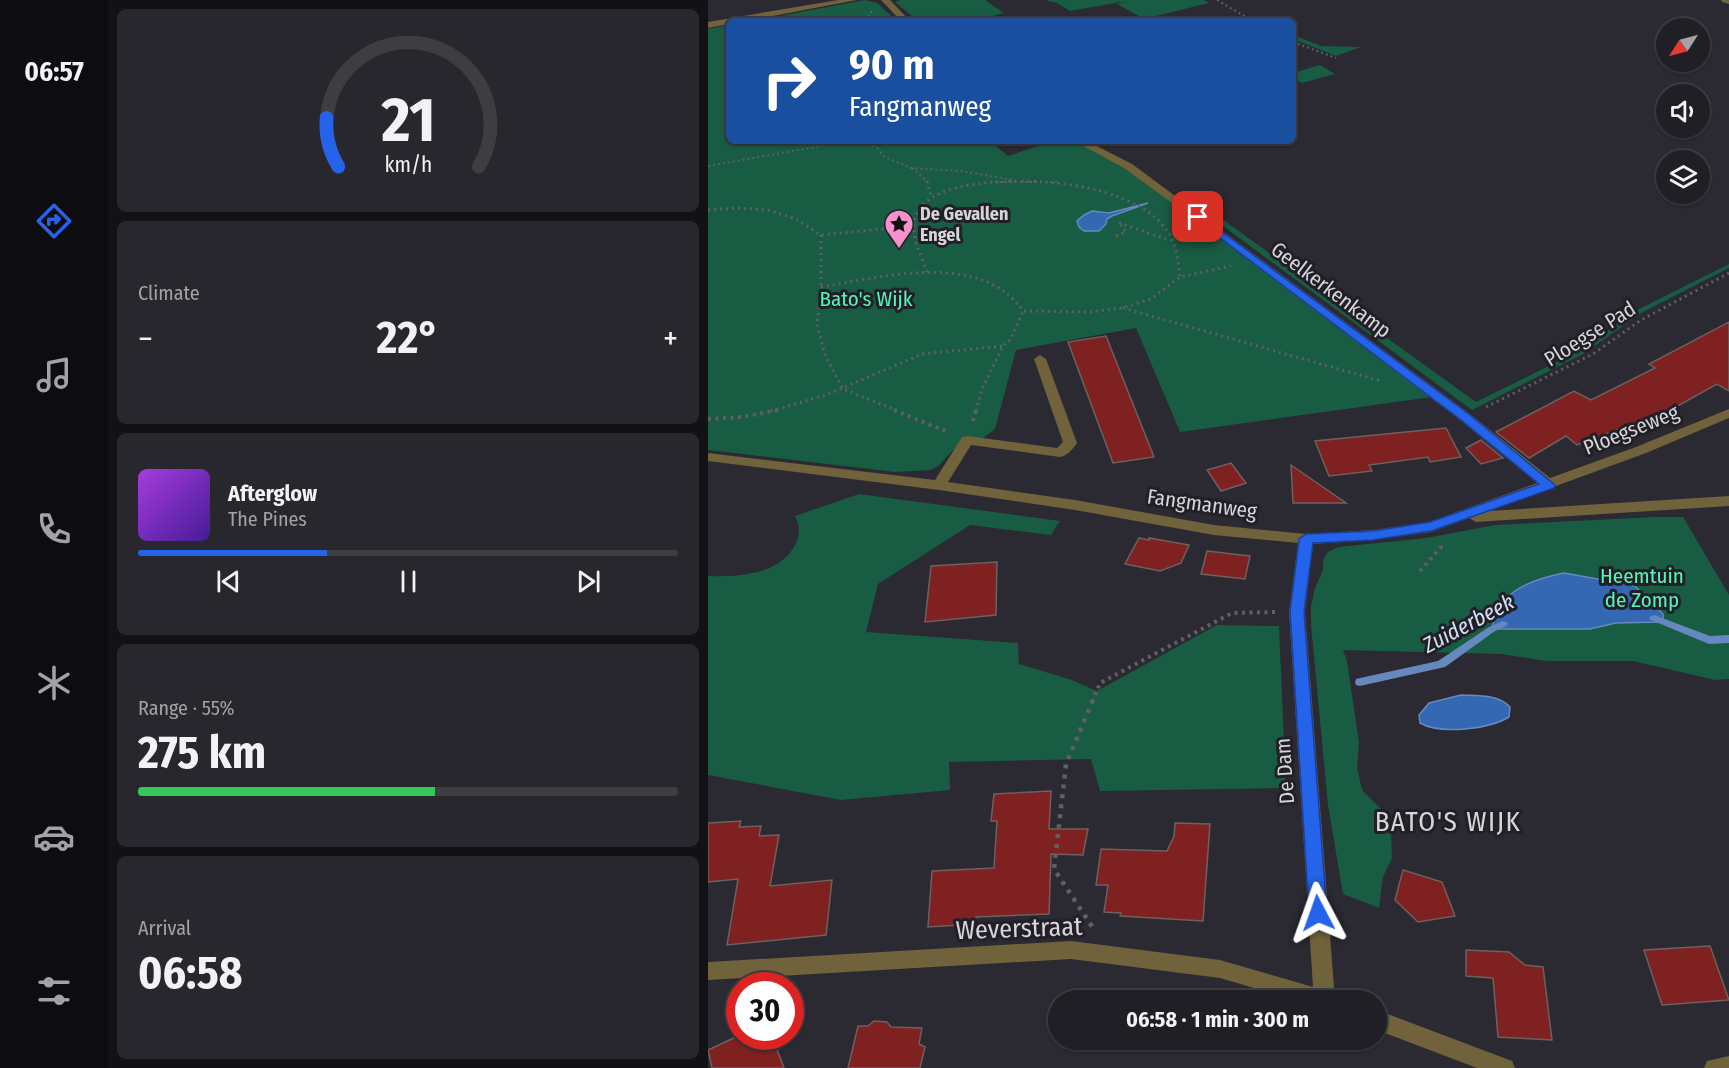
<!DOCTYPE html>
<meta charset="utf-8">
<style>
:root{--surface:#201f25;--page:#28272d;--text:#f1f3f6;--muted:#a2a2a7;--line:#3d3d42;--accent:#2563eb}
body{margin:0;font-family:"Fira Sans Condensed",sans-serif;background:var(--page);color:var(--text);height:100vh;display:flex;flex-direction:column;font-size:22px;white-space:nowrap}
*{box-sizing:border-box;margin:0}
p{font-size:20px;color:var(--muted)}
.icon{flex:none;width:33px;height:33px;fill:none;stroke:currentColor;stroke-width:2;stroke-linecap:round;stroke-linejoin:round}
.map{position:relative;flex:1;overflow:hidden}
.side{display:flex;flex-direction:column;gap:9px;padding:9px;background:#121114;width:600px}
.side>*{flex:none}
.guide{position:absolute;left:18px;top:18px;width:570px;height:126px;border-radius:9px;box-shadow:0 2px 4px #0004,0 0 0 2px var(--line);background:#1a4fa0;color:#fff;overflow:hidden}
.needle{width:39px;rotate:234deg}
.controls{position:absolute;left:948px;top:18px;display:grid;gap:12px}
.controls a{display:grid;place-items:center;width:54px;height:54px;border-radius:50%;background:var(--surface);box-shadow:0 2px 4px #0004,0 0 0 2px var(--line);font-size:30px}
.speed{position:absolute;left:18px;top:972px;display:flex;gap:12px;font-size:30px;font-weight:700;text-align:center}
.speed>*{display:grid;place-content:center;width:78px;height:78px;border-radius:50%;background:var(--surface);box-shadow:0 2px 4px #0004,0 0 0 2px var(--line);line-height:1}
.speed .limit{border:9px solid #d22;background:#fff;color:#111}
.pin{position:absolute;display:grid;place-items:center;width:51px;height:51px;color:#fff;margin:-26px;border-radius:12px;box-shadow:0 3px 9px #0006}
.me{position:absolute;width:66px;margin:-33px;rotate:356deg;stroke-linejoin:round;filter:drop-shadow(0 0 4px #0008)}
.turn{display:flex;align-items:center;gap:21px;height:126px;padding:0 24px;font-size:27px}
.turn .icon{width:78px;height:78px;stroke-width:2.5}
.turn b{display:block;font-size:42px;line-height:51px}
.big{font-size:45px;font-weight:700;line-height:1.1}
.side .card{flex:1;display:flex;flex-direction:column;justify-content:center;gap:9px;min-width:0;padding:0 21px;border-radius:9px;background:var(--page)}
.side .dial{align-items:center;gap:0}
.dial svg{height:156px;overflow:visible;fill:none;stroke:var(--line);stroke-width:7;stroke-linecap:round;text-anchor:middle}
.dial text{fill:var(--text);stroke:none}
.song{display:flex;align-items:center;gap:18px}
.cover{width:72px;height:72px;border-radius:9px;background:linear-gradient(135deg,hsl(280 70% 55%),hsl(260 70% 35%))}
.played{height:6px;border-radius:3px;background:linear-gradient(90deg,var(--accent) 35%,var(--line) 35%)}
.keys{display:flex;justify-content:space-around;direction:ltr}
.heat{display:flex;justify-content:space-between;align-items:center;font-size:33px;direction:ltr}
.charge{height:9px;border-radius:4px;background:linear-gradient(90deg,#34c759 55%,var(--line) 0)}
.trip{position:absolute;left:340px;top:990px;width:339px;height:60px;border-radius:30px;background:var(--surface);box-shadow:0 2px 4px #0004,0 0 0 2px var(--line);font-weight:700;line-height:60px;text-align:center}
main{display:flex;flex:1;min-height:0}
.tabs{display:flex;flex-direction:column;width:108px;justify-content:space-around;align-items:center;background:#0d0c0f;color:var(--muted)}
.tabs .icon{width:42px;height:42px}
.tabs .current{color:var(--accent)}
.tabs b{font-size:27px;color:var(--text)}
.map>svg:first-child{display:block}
.green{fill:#175c43}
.water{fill:#3568b2;stroke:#6589be;stroke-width:1.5}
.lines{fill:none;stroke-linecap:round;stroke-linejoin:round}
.stream{fill:#6589be;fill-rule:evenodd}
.building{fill:#7f2121;stroke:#6d6160;stroke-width:1.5}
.path-far3{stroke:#615f66;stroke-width:2;stroke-dasharray:2 3;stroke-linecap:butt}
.path-far2{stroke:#615f66;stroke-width:3;stroke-dasharray:2 4;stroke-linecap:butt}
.path-far1{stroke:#615f66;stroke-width:4;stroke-dasharray:3 4.5;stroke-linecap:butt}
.path{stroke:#615f66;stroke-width:4.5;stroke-dasharray:4 6;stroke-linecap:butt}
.minor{fill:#70633c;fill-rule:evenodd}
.route{fill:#2563eb;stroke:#184099;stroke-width:1.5}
.labels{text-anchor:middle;stroke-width:6;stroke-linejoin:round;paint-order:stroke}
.far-poi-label{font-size:18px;font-weight:bold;fill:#d6d5da;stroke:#221f27;text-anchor:start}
.street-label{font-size:21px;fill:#d6d5da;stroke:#221f27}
.park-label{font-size:21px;fill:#53f6bb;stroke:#221f27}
.water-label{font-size:22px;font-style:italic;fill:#d2e0f4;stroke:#221f27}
.near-street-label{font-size:26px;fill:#d6d5da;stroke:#221f27}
.near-neighbourhood-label{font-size:27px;letter-spacing:1.5px;fill:#d6d5da;stroke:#221f27}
</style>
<main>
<nav class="tabs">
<b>06:57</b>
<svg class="icon current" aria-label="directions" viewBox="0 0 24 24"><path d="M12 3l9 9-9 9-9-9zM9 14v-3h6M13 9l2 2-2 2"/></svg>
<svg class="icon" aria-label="music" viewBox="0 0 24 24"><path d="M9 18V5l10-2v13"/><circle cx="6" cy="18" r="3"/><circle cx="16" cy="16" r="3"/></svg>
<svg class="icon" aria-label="phone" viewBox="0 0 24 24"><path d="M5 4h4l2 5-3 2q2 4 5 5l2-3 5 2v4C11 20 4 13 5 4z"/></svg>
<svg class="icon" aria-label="climate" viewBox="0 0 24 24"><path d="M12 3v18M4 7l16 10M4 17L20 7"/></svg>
<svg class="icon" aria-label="car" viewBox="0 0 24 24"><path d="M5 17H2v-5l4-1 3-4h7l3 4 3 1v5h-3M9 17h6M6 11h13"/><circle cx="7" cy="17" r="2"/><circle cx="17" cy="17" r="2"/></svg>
<svg class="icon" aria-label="filters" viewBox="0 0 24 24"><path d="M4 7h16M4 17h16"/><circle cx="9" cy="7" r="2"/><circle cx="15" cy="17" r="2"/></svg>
</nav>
<section class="side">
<div class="card dial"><svg viewBox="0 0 100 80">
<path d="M14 69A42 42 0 1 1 86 69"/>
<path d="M14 69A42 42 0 0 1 8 44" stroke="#2563eb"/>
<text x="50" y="56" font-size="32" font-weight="700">21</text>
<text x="50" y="72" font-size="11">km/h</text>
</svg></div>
<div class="card"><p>Climate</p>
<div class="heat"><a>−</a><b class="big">22°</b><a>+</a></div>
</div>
<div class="card">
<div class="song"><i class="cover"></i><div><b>Afterglow</b><p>The Pines</p></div></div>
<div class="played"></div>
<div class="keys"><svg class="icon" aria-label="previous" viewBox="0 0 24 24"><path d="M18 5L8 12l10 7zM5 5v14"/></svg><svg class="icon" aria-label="pause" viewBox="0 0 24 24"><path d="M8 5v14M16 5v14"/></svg><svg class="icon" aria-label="next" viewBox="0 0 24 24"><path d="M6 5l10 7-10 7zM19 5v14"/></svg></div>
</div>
<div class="card"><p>Range · 55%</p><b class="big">275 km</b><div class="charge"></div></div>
<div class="card"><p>Arrival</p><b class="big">06:58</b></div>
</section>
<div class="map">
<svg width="1021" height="1068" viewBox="0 0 1021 1068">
<rect width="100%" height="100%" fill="#2b2931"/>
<!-- green -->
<path class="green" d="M157 0 169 3 189 21H45Z
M193 0H277L296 13 265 21H210L187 2Z
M337 0H496L501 3 436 19 409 4 419 1 362 11 349 3Z
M21 25V141H282L300 156C317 151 349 137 365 141 382 145 413 165 428 174L724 397 472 432 428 328 308 350 287 429 270 442 249 446 230 466 222 470 187 472 0 450V29Z
M585 35 613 46 653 47 628 56 585 39Z
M612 65 627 74 594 83 585 78V73Z
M499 202 497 205 521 224 768 402 869 352 931 309 1021 264V268L935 312 875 354 764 410 488 206Z
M151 494 352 521 343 535 262 525 170 584 158 632 310 643 311 664 364 680 389 691 509 625 571 626 578 788 392 791 383 759 241 762 242 790 133 800 0 775V576C31 577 73 575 88 543 92 533 92 525 87 516Z
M946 517H975L1021 595V679L1007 680 925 661H838L793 654 635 650 639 661 651 743 649 768 654 790 677 813 683 831 684 858 675 877 671 908 635 894 620 805 603 625V606L607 588 615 570V560L620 552 630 547 718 538 787 525Z"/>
<!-- water -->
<path class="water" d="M440 203 404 216 399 219 398 224 391 231H376L371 227 369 221 376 215 384 211 401 213Z
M856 573 890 579 916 580 927 586 955 614V622L908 623 882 629H784C785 623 786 615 789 610 802 587 831 578 856 573Z
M753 695C770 696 790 694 802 707L801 717C781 729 733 735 712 723L711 715 721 703Z"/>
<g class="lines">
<!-- stream -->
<path class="stream" d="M946 615 1002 636 1021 635V643L1001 644 943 620 941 618 943 616Z
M795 621 798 622 800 624 798 626 787 631 737 667 652 686 648 685 647 682 648 679 652 678 730 661 781 627Z"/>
</g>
<!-- building -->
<path class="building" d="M1021 322V391L1009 384 966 408 869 445 858 436 821 458 788 432 866 391 883 400 947 368 941 364Z
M398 336 446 457 405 463 360 342Z
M738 428 753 457 722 462 720 457 661 465 664 471 621 476 607 441Z
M773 440 795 458 773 464 758 448Z
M523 463 538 483 513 491 499 470Z
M583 465 638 503H585Z
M431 538 441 540V538L481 545 473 563 452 571 417 564Z
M499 551 542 556 537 579 493 574Z
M289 562 288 615 217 622 223 566Z
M343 791 341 829H380L375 855 343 854 341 914 268 917V924L220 927 224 871 286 868 289 821H283L286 794Z
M33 821 31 827 53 826 51 836 71 835 62 886 124 880 118 935 19 945 30 879 0 882V823Z
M467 823 502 824 495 921 412 916 413 913 396 912 400 885H388L393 849 459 851 466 836Z
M695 870 734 882 747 916 710 922 687 900Z
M1002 946 1021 1000 954 1005 936 950Z
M758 950 801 952 817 965 835 967 844 1040 790 1037 785 978 758 976Z
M166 1021 179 1022 183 1027 214 1028 211 1044 217 1047 212 1068H140L150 1026H160Z
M32 1035V1036H64L76 1068H4L0 1050Z"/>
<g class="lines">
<!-- path-far3 -->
<path class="path-far3" d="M509 0 545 21
M157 21 164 11
M585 42 628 58
M145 141 161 144 169 148 177 157 203 168 253 171 304 180
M0 166 141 141
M204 168 220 182
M287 182H349"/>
<!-- path-far2 -->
<path class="path-far2" d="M219 181 223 196
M314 181C358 181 434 192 460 232 469 245 470 262 472 277
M0 210 29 208 60 210 88 219 113 235 206 226
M411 223 464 241
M113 235V287L109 325 117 355 135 389 190 411
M408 236 418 232 413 225
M219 272C214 257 204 239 206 223 211 184 281 182 310 181
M113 287C174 277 273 250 315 311L382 312 414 308 443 299 472 277 523 266
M415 308 673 381
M778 407 885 354 933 320 1021 273
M63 411 118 395 214 354 295 346
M268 411 274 389 295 346 303 339 315 311"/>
<!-- path-far1 -->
<path class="path-far1" d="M186 410 240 432
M0 419 34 417 70 410
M265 421 268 410
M712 571 733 547 731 544
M384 702 392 683 524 613 567 612"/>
<!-- path -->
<path class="path" d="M385 700 358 764 346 869 385 928"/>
<!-- minor -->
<path class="minor" d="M130 0H149L38 21H21V24L0 28V22Z
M173 0H182L202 21H193Z
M1013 0H1021V4L1014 2Z
M366 141H379L424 164 762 414 842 478 928 447 1021 409V418L938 453 780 511 1021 496V506L768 522 761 518 723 532 665 540 605 544 597 612 627 1000H587L512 978 363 959 0 980V962L363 941 512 960 605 987 581 612 590 543 506 535 367 510 231 490 0 461V453L227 480 254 437 259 436 349 448 355 442 326 359 332 355 338 359 369 443C365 449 359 456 352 457L263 445 240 482 367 500 506 525 598 534 665 530 721 522 829 483 752 420 501 230 416 168Z
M669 1010 804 1061 807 1068H769L669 1030Z
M1021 1056V1068H996L999 1061Z"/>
</g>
<!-- route -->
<path class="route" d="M490 214 762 415 847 485 846 488 723 531 665 540 605 543 596 612 619 913 616 919 610 921 604 919 601 913 582 612 591 539 598 534 665 531 722 522 831 484 753 420 487 219 485 217Z"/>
<!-- icons -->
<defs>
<g id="sight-pin" transform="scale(1.5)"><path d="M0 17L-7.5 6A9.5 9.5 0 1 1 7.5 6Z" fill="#f790cd" stroke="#221f27"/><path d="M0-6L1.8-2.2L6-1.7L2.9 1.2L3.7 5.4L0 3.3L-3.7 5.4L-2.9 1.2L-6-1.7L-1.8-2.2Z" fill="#111"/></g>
</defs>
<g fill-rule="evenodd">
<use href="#sight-pin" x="191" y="224"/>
</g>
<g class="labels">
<!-- far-poi labels -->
<g class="far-poi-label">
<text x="212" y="220">De Gevallen<tspan x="212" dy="21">Engel</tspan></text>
</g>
<!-- street labels -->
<g class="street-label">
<text transform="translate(623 290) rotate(37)" y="7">Geelkerkenkamp</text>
<text transform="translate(882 334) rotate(-32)" y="7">Ploegse Pad</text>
<text transform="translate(923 430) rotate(-22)" y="7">Ploegseweg</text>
<text transform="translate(494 504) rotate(8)" y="7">Fangmanweg</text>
<text transform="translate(577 771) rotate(-94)" y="7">De Dam</text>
</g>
<!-- park labels -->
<g class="park-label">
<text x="158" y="306">Bato's Wijk</text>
<text x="934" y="583">Heemtuin<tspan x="934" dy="24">de Zomp</tspan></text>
</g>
<!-- water labels -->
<g class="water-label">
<text transform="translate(760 623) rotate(-28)" y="8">Zuiderbeek</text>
</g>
<!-- near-street labels -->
<g class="near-street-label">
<text transform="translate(311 928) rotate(-2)" y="9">Weverstraat</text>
</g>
<!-- near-neighbourhood labels -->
<g class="near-neighbourhood-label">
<text x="740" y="831">BATO'S WIJK</text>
</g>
</g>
</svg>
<div class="controls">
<a><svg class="needle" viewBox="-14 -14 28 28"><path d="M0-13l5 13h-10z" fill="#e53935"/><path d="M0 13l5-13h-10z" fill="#a2a2a7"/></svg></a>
<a><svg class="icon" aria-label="sound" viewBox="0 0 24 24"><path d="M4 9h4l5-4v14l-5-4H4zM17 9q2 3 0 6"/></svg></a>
<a><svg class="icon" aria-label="layers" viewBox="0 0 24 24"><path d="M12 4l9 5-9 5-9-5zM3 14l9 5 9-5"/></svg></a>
</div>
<div class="speed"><div class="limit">30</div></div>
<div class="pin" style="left:490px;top:217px;background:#d93025"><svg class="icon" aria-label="arrive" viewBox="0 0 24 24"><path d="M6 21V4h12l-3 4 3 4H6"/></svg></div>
<svg class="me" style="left:610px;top:913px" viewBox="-20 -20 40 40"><path d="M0-17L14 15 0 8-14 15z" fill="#2563eb" stroke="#fff" stroke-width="4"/></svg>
<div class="trip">06:58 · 1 min · 300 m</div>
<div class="guide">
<div class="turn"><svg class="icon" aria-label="right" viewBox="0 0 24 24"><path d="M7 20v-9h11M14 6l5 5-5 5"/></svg><div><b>90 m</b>Fangmanweg</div></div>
</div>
</div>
</main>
